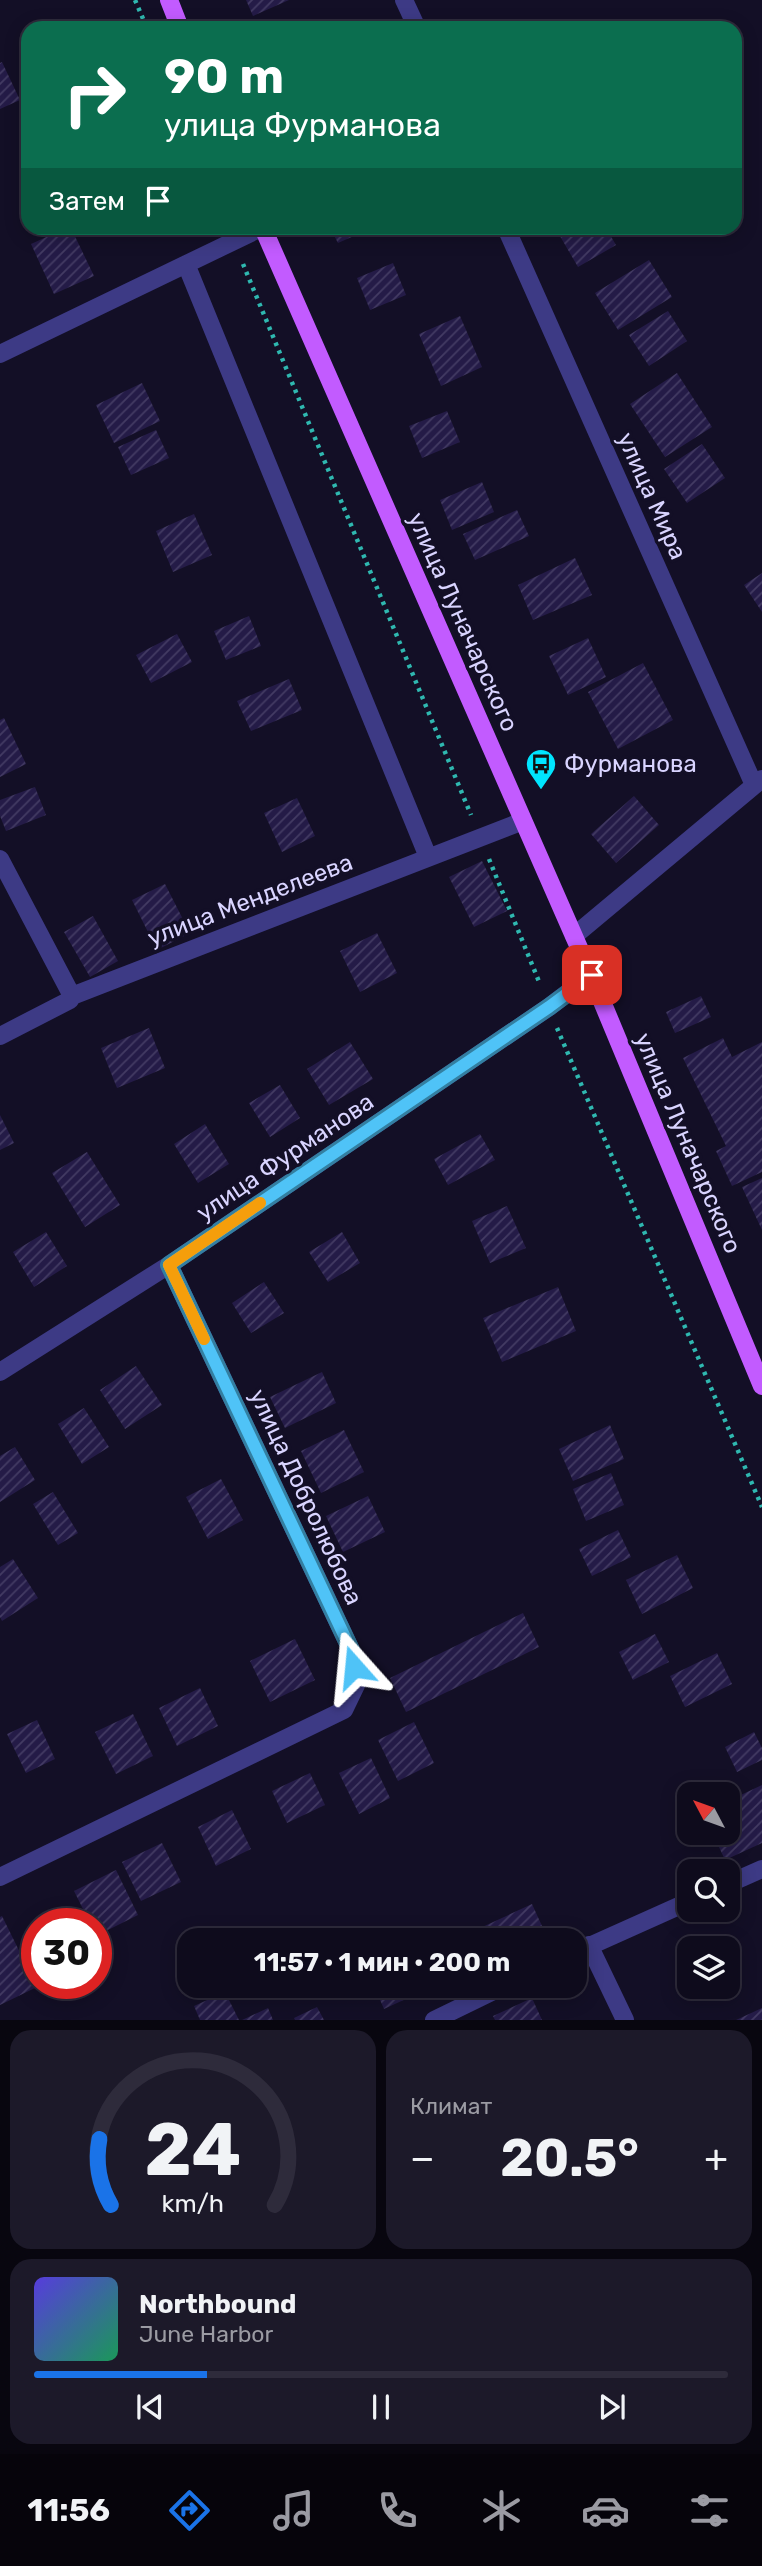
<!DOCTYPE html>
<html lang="ru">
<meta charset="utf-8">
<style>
:root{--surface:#0e0b1c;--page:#1c1929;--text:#f1f3f6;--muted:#9b9ba3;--line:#2e2b3b;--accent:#1a73e8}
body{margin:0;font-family:Rubik,sans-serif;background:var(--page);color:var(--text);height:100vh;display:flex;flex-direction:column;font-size:26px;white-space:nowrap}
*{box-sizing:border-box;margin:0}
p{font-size:23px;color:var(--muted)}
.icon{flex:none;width:38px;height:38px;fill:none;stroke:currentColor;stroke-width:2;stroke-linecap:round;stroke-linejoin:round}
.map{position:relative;height:2020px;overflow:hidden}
.side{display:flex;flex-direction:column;gap:10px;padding:10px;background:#08060f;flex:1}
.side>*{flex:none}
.banner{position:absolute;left:21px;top:21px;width:721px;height:214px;border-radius:21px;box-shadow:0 4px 18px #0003,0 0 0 2px var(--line);background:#0b6e4f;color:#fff;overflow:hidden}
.needle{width:46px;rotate:311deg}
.tools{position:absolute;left:677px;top:1782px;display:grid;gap:14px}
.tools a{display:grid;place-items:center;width:63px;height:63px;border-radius:14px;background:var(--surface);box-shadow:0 4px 18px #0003,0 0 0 2px var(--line);font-size:35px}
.speed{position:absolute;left:21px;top:1908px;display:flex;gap:14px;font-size:35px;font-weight:700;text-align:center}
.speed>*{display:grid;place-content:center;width:91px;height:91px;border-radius:50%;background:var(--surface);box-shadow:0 4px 18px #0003,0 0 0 2px var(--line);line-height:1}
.speed .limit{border:10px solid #d22;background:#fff;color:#111}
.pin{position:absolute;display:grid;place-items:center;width:60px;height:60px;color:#fff;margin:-30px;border-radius:14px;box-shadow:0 4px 10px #0006}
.me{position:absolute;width:77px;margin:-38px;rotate:342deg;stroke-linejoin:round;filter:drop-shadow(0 0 5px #0008)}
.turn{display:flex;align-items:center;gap:24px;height:147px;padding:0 28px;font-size:32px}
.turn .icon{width:91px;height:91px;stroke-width:2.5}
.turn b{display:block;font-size:49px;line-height:60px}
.then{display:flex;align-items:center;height:66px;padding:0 28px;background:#0003;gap:14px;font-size:26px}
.big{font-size:52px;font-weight:700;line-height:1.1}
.side .widget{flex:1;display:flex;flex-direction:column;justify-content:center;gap:10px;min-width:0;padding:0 24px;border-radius:21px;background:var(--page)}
.side .dial{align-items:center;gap:0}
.dial svg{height:182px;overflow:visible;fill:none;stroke:var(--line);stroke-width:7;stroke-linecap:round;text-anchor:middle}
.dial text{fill:var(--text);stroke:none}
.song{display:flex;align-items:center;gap:21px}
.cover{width:84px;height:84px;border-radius:10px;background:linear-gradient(135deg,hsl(250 70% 55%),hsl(150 70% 35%))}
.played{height:7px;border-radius:4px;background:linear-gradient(90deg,var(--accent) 25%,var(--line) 25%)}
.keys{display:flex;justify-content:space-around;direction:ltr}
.heat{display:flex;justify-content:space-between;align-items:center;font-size:38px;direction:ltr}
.side .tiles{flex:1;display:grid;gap:10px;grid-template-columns:1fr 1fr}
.widget:last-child{grid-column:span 2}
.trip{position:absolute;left:177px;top:1928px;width:410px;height:70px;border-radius:21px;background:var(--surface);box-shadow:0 4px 18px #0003,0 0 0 2px var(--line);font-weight:700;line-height:70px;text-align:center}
.menu{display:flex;height:112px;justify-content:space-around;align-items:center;background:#06040b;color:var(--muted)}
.menu .icon{width:49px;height:49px}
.menu .active{color:var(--accent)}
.menu b{font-size:32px;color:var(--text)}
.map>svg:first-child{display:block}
.building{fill:url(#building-hatch)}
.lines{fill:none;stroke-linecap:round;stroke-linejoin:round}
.path{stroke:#2fb8b0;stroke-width:4.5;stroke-dasharray:3.5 5;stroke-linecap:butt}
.minor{stroke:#3d3a85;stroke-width:18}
.major{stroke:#c25bff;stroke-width:18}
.route-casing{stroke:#337fa1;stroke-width:18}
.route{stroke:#4fc3f7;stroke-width:12}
.slow{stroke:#f59e0b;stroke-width:12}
.labels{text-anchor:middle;stroke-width:7;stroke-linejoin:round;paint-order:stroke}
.street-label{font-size:24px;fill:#d9d4ff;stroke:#130f26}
.poi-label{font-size:24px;fill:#d9d4ff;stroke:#130f26;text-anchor:start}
</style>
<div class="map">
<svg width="762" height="2020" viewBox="0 0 762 2020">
<defs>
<pattern id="building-hatch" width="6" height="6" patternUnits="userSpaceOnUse" patternTransform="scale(1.75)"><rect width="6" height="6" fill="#241b47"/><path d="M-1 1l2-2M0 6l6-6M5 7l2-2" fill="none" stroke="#433b63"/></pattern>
</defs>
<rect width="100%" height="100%" fill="#130f26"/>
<!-- building -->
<path class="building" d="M246 0H289L253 16Z
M2 62 20 100 0 109V63Z
M66 228H71L94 276 54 294 31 244Z
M330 228H372L338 243Z
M564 228H606L616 245 578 267 557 231Z
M649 260 672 297 618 330 595 293Z
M393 263 406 295 370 310 357 278Z
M668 311 687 341 649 366 629 335Z
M460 316 482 367 441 386 419 334Z
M677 373 712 427 665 457 630 404Z
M142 383 160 421 114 443 96 405Z
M447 411 460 442 422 458 409 426Z
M156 430 169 458 131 475 118 447Z
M702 444 725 478 687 503 664 469Z
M482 482 494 512 452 530 440 500Z
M517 510 529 536 475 560 463 534Z
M194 514 212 555 173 572 156 531Z
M575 558 592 595 533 620 518 585Z
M762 573V612L744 585Z
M249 616 261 646 226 660 214 631Z
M177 634 192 662 151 683 136 655Z
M588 638 606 677 568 695 549 656Z
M643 663 673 720 618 749 588 692Z
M289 679 302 710 251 731 237 701Z
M4 718 26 764 0 777V720Z
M35 787 46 815 6 831 0 816V800Z
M634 796 659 825 616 863 591 834Z
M297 798 315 836 282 852 264 813Z
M482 861 507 911 474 927 449 877Z
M165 884 190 933 157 950 132 900Z
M93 916 118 961 90 977 64 932Z
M377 933 397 973 360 992 340 951Z
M701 996 711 1017 675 1033 666 1012Z
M149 1028 165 1068 117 1088 101 1048Z
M723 1038 732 1057 762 1042V1172L732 1186 716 1151 726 1146 683 1058Z
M350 1042 373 1079 329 1105 307 1069Z
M280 1085 300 1118 270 1137 249 1103Z
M0 1115 14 1143 0 1150Z
M205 1124 229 1164 198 1183 174 1144Z
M480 1134 495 1160 448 1185 434 1159Z
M87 1152 120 1205 85 1227 52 1173Z
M762 1178V1230L742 1187Z
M507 1206 526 1248 490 1263 472 1221Z
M46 1232 67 1266 34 1287 13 1252Z
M342 1232 360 1263 328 1282 309 1252Z
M264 1282 284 1313 251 1333 232 1303Z
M558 1287 576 1331 502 1362 483 1318Z
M136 1366 162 1405 125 1429 100 1390Z
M322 1372 336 1403 285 1428 270 1397Z
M84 1408 109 1447 82 1464 58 1424Z
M610 1425 624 1459 573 1481 559 1449Z
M344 1430 364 1472 321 1493 301 1451Z
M15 1447 35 1480 0 1502V1456Z
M611 1473 624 1505 586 1521 573 1489Z
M221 1479 243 1520 208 1539 186 1497Z
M53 1492 78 1533 58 1545 33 1504Z
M368 1496 385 1532 343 1552 326 1516Z
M618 1530 631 1557 592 1576 579 1549Z
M677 1555 693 1588 642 1614 626 1580Z
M13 1559 38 1598 2 1621 0 1617V1567Z
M523 1613 539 1647 406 1712 390 1678Z
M655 1634 669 1662 633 1680 619 1652Z
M295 1639 315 1680 270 1702 250 1661Z
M717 1653 732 1684 685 1707 670 1676Z
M200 1688 218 1726 177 1746 159 1708Z
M133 1714 153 1756 116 1774 95 1732Z
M37 1720 55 1759 26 1773 7 1734Z
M414 1722 434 1763 398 1781 378 1740Z
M754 1732 762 1748V1760L737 1772 725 1747Z
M371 1758 390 1798 359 1814 339 1773Z
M310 1773 325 1805 287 1823 272 1791Z
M762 1785V1843L725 1860 712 1832H728V1801Z
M232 1810 251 1849 216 1866 198 1827Z
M162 1843 181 1882 141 1901 122 1862Z
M116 1870 138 1915 96 1936V1923H90L74 1891Z
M532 1904 547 1937 540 1941H483L478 1929Z
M2 1916 37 1987 0 2005V1917Z
M374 1986H434L384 2009Z
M225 1992 239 2020H200L194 2006Z
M532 1998 542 2020H495L493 2016Z
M317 2007 324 2020H295L294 2018Z
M268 2008 273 2020H242Z
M762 2008V2020H736Z"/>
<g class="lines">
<!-- path -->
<path class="path" d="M135 0 147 28
M243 264 471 815
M489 859 540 984
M557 1028 762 1507"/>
<!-- minor -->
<path class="minor" d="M404 0 417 28
M506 228 754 785
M186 264 428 857
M0 354 261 228
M0 859 72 996
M574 936 762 779
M0 1036 70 1000 72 996 523 821
M0 1372 169 1265 549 1007 591 975
M0 1877 344 1710 357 1683 352 1652 169 1265
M728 1884 762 1869
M589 1945 625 2020
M574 1953 690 1901
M434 2020 504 1986"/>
<!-- major -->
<path class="major" d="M169 0 180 28
M263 228 591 975 762 1386"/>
</g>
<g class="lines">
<!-- route casing -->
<g class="route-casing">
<path id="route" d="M354 1667 352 1652 169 1265 549 1007 592 975"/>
</g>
<!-- route -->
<use href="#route" class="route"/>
<!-- slow -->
<path class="slow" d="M204 1339 169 1265 260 1203"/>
</g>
<!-- icons -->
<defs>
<g id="bus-pin" transform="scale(1.575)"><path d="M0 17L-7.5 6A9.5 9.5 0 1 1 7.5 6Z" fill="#00e5ff" stroke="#130f26"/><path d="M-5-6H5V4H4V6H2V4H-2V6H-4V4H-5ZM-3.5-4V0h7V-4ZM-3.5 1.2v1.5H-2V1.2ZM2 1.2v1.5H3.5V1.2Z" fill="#111"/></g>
</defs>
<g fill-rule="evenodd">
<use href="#bus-pin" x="541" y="764"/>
</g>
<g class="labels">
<!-- street labels -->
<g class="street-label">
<text transform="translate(652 496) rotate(66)" y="8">улица Мира</text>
<text transform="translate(463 622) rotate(66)" y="8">улица Луначарского</text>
<text transform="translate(250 900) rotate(-21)" y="8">улица Менделеева</text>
<text transform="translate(688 1143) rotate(67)" y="8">улица Луначарского</text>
<text transform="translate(285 1157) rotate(-34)" y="8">улица Фурманова</text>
<text transform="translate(306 1497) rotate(65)" y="8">улица Добролюбова</text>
</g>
<!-- poi labels -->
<g class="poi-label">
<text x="564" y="772">Фурманова</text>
</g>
</g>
</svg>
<div class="tools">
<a><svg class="needle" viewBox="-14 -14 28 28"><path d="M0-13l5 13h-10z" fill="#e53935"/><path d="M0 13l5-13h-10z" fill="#9b9ba3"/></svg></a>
<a><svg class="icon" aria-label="search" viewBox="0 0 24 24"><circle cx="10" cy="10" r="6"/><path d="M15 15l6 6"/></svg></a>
<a><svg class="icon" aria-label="layers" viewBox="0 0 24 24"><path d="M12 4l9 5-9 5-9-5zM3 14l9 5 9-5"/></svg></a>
</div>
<div class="speed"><div class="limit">30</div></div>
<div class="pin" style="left:592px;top:975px;background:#d93025"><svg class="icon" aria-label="arrive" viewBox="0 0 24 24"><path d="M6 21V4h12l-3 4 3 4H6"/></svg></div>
<svg class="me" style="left:354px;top:1667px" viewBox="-20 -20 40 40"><path d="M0-17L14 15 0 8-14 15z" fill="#4fc3f7" stroke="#fff" stroke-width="4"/></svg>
<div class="trip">11:57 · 1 мин · 200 m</div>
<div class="banner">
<div class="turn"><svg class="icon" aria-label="right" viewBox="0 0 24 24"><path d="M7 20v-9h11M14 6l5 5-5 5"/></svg><div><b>90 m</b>улица Фурманова</div></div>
<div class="then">Затем<svg class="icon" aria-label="arrive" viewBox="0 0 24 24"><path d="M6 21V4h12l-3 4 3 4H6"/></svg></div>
</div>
</div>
<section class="side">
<div class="tiles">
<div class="widget dial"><svg viewBox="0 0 100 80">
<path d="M14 69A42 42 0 1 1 86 69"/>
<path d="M14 69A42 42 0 0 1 9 40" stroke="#1a73e8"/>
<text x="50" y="56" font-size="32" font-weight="700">24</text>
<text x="50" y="72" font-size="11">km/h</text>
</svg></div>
<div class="widget"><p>Климат</p>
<div class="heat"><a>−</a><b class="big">20.5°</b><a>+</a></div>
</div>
<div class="widget">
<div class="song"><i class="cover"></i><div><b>Northbound</b><p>June Harbor</p></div></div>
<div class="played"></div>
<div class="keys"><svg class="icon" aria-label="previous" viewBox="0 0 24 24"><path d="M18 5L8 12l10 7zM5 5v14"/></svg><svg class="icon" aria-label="pause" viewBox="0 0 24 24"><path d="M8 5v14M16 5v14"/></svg><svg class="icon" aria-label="next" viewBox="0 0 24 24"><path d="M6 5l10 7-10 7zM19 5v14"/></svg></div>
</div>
</div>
</section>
<nav class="menu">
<b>11:56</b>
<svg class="icon active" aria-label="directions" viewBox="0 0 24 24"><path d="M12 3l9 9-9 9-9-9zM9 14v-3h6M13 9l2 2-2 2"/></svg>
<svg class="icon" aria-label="music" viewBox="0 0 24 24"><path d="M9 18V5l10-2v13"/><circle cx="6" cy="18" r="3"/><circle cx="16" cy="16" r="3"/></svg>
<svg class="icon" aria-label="phone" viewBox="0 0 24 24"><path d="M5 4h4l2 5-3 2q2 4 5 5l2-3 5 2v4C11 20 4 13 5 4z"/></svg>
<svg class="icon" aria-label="climate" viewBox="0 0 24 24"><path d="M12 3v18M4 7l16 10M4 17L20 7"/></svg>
<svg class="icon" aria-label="car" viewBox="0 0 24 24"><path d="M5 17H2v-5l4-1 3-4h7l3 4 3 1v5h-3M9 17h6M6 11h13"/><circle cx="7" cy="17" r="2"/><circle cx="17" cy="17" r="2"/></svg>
<svg class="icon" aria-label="filters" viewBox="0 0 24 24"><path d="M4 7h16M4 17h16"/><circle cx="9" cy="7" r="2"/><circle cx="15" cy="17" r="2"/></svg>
</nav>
